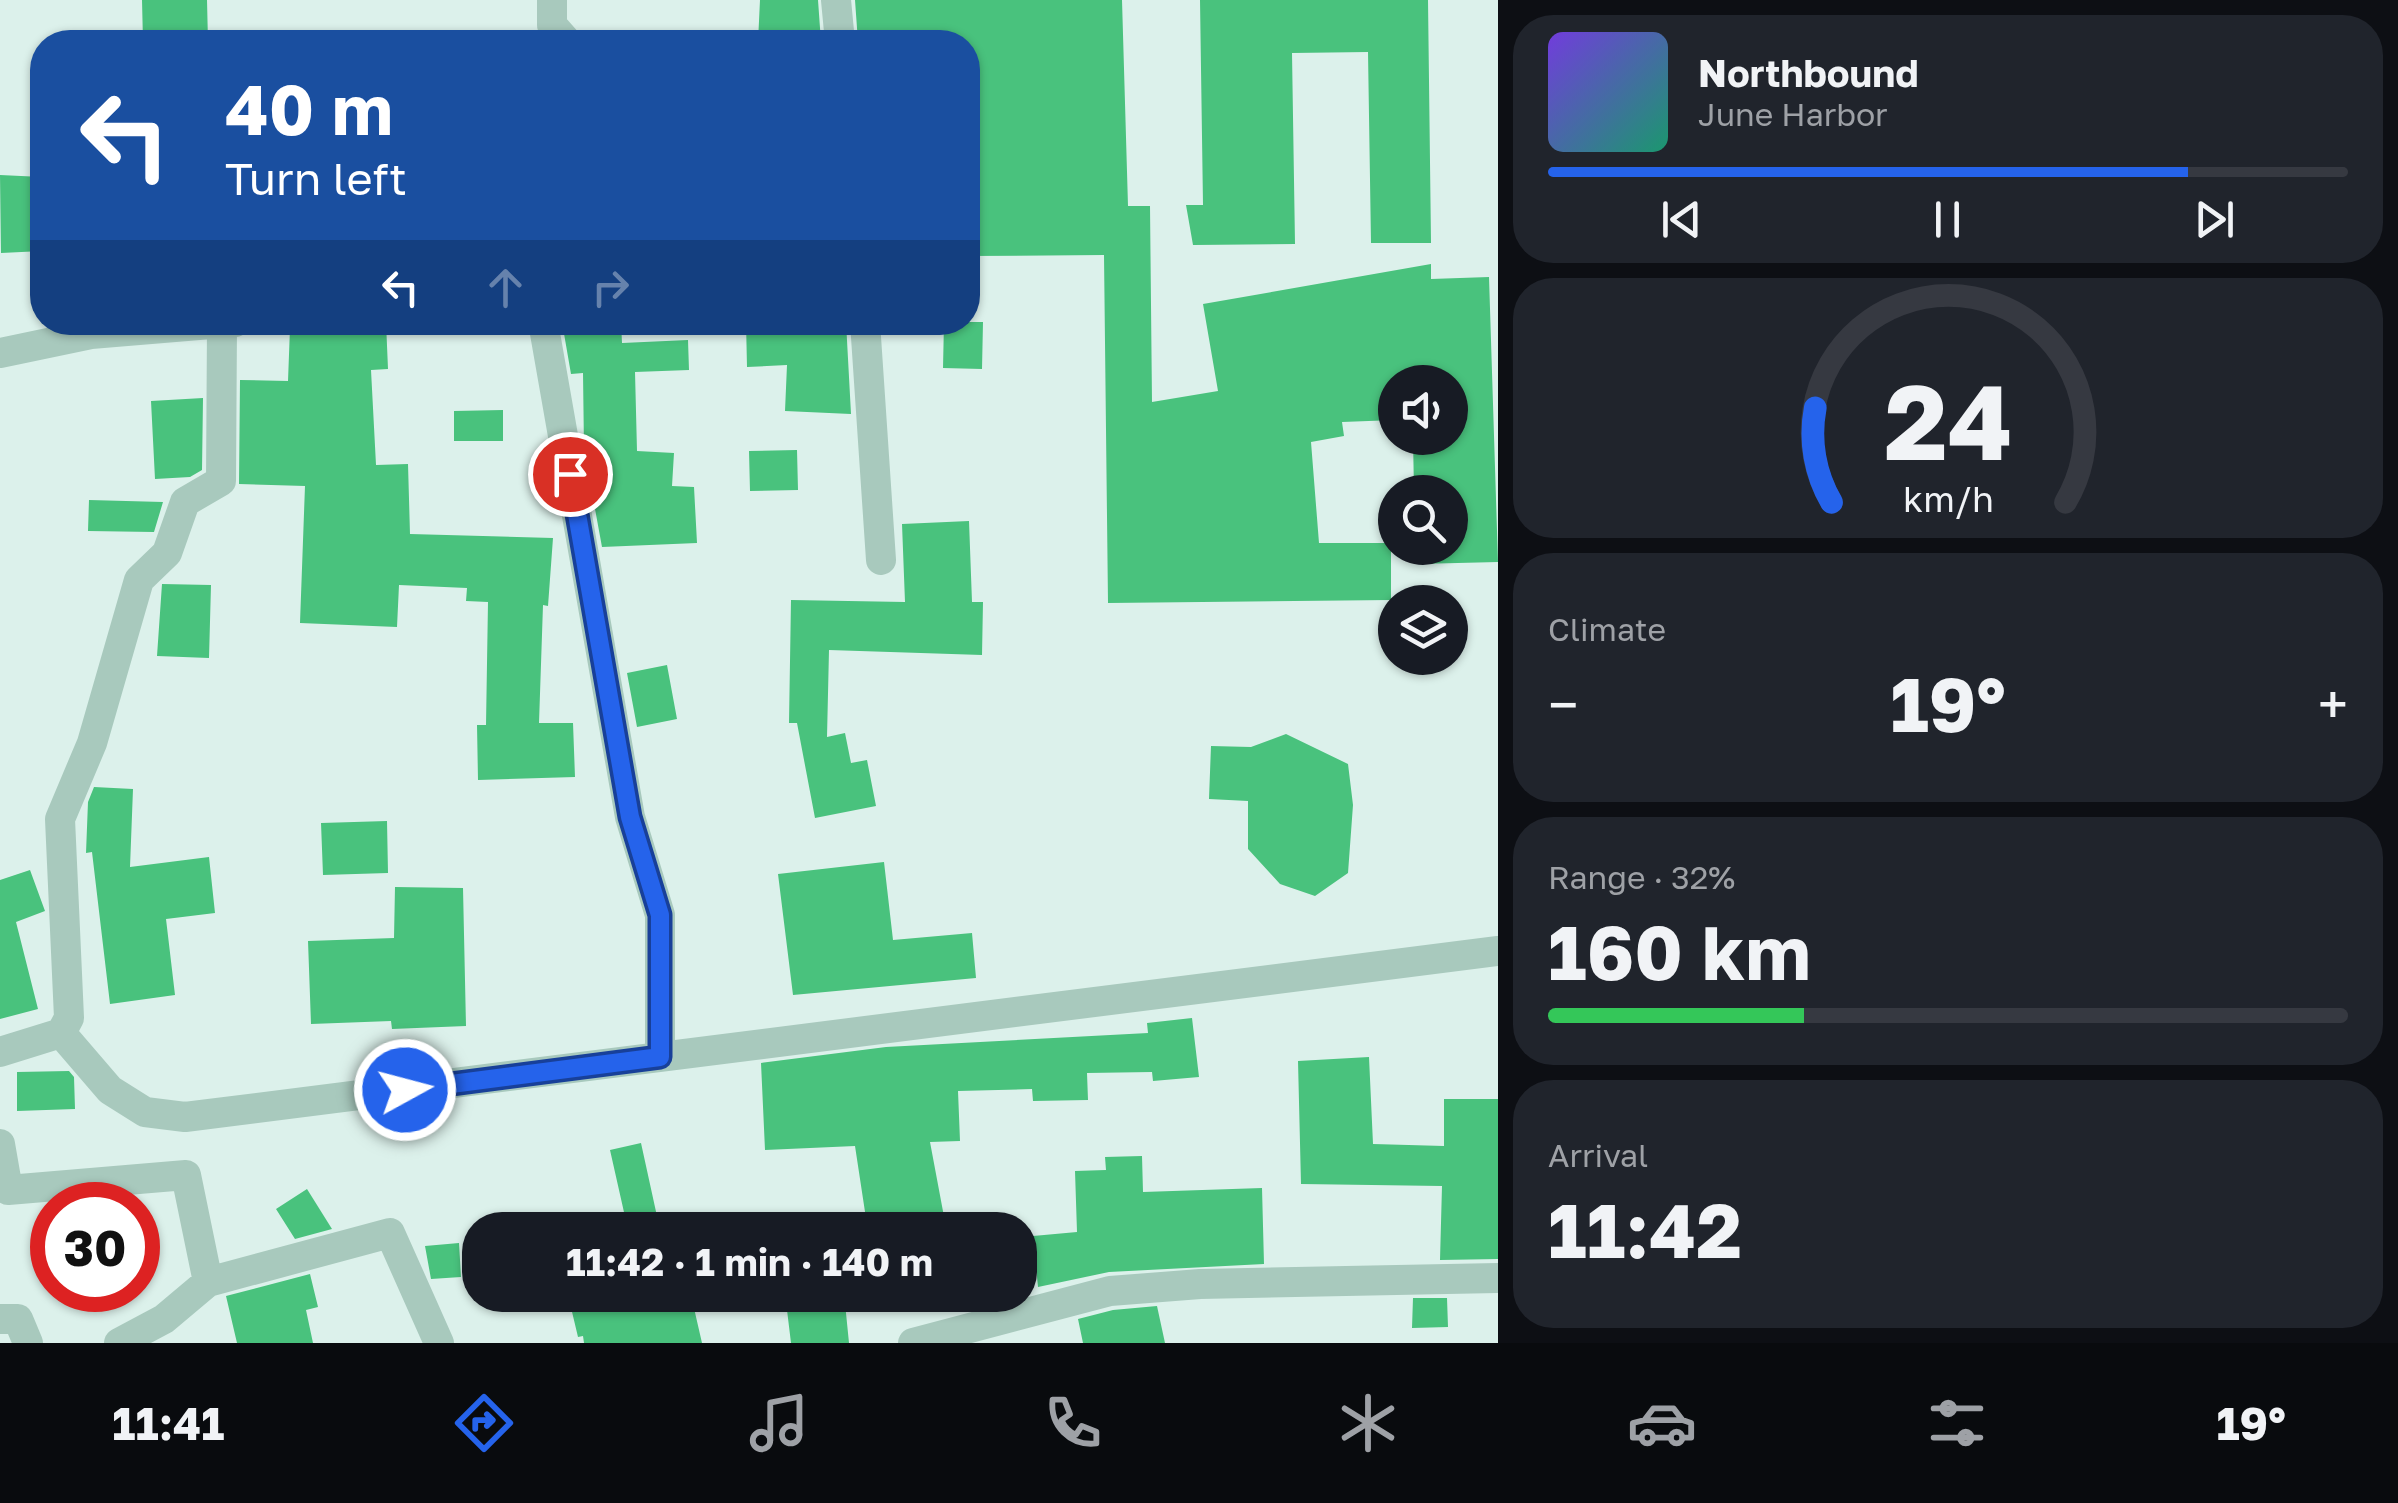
<!DOCTYPE html>
<meta charset="utf-8">
<style>
:root{--surface:#171b24;--page:#20242c;--text:#f1f3f6;--muted:#9ea1a6;--line:#363941;--accent:#2563eb}
body{margin:0;font-family:"Golos Text",sans-serif;background:var(--page);color:var(--text);height:100vh;display:flex;flex-direction:column;font-size:38px;white-space:nowrap}
*{box-sizing:border-box;margin:0}
p{font-size:32px;color:var(--muted)}
.icon{flex:none;width:55px;height:55px;fill:none;stroke:currentColor;stroke-width:2;stroke-linecap:round;stroke-linejoin:round}
.map{position:relative;flex:1;overflow:hidden}
.details{display:flex;flex-direction:column;gap:15px;padding:15px;background:#0d0f14;width:900px}
.details>*{flex:none}
.guide{position:absolute;left:30px;top:30px;width:950px;height:305px;border-radius:40px;box-shadow:0 2px 8px #0004;background:#1a4fa0;color:#fff;overflow:hidden}
.fabs{position:absolute;left:1378px;top:365px;display:grid;gap:20px}
.fabs a{display:grid;place-items:center;width:90px;height:90px;border-radius:50%;background:var(--surface);box-shadow:0 2px 8px #0004;font-size:50px}
.speed{position:absolute;left:30px;top:1182px;display:flex;gap:20px;font-size:50px;font-weight:700;text-align:center}
.speed>*{display:grid;place-content:center;width:130px;height:130px;border-radius:50%;background:var(--surface);box-shadow:0 2px 8px #0004;line-height:1}
.speed .limit{border:15px solid #d22;background:#fff;color:#111}
.pin{position:absolute;display:grid;place-items:center;width:85px;height:85px;color:#fff;margin:-42px;border:5px solid #fff;border-radius:50%;box-shadow:0 2px 10px #0007}
.me{position:absolute;width:110px;margin:-55px;rotate:83deg;stroke-linejoin:round;filter:drop-shadow(0 0 8px #0008)}
.turn{display:flex;align-items:center;gap:35px;height:210px;padding:0 30px;font-size:45px}
.turn .icon{width:130px;height:130px;stroke-width:2.5}
.turn b{display:block;font-size:70px;line-height:85px}
.lanes{display:flex;align-items:center;height:95px;padding:0 30px;background:#0003;justify-content:center;gap:50px;direction:ltr}
.lanes .off{opacity:.35}
.big{font-size:75px;font-weight:700;line-height:1.1}
.details .card{flex:1;display:flex;flex-direction:column;justify-content:center;gap:15px;min-width:0;padding:0 35px;border-radius:40px;background:var(--page)}
.details .dial{align-items:center;gap:0}
.dial svg{height:260px;overflow:visible;fill:none;stroke:var(--line);stroke-width:7;stroke-linecap:round;text-anchor:middle}
.dial text{fill:var(--text);stroke:none}
.song{display:flex;align-items:center;gap:30px}
.cover{width:120px;height:120px;border-radius:15px;background:linear-gradient(135deg,hsl(260 70% 55%),hsl(160 70% 35%))}
.played{height:10px;border-radius:5px;background:linear-gradient(90deg,var(--accent) 80%,var(--line) 80%)}
.keys{display:flex;justify-content:space-around;direction:ltr}
.heat{display:flex;justify-content:space-between;align-items:center;font-size:55px;direction:ltr}
.charge{height:15px;border-radius:8px;background:linear-gradient(90deg,#34c759 32%,var(--line) 0)}
.trip{position:absolute;left:462px;top:1212px;width:575px;height:100px;border-radius:40px;background:var(--surface);box-shadow:0 2px 8px #0004;font-weight:700;line-height:100px;text-align:center}
.menu{display:flex;height:160px;justify-content:space-around;align-items:center;background:#090b0e;color:var(--muted)}
.menu .icon{width:70px;height:70px}
.menu .selected{color:var(--accent)}
.menu b{font-size:45px;color:var(--text)}
main{display:flex;flex:1;min-height:0}
.map>svg:first-child{display:block}
.building{fill:#49c27d}
.lines{fill:none;stroke-linecap:round;stroke-linejoin:round}
.minor{stroke:#a8c9bd;stroke-width:30}
.route-casing{stroke:#184099;stroke-width:25}
.route{stroke:#2563eb;stroke-width:18}
</style>
<main>
<div class="map">
<svg width="1498" height="1343" viewBox="0 0 1498 1343">
<rect width="100%" height="100%" fill="#dcf1eb"/>
<!-- building -->
<path class="building" d="M142 0H207L208 42H143Z
M760 0H818L821 42H758Z
M855 0H1122L1128 206H1150L1152 402 1218 391 1203 304 1431 264V279L1489 277 1498 562 1417 564 1416 548H1450V492H1414L1413 438H1450V382H1395V420L1342 422 1344 436 1311 442 1319 543H1391V600L1108 603 1104 255 968 256V42H858Z
M1200 0H1428L1431 243H1371L1368 52 1292 53 1295 244 1193 245 1186 205H1203Z
M0 175 42 177V251L1 253Z
M309 322H386L388 369 371 370 376 465 408 464 410 534 553 538 548 606 543 605 539 723H573L575 777 478 780 477 725H486L488 602 466 601 467 588 399 585 397 627 300 623 305 486 239 484 240 380 288 381 290 328 309 329Z
M562 322H621L622 343 688 340 689 370 635 372 637 451 674 453 672 486 694 487 697 543 602 547 584 449 583 373 571 374Z
M746 322H846L851 414 785 411 787 365 747 367Z
M944 322H983L982 369 943 368Z
M203 398 202 470 190 477 155 479 151 401Z
M503 410V441H454V411Z
M797 450 798 490 750 491 749 451Z
M89 500 163 502 154 532 88 531Z
M969 521 972 602H983L982 655 829 650 827 737 845 733 851 763 867 760 876 806 815 818 797 723H789L791 600 905 602 902 524Z
M162 584 211 585 209 658 157 656Z
M667 665 677 719 637 727 627 673Z
M1286 734 1348 764 1353 805 1348 873 1315 896 1280 884 1248 849V801L1209 799 1211 746 1251 747Z
M94 787 133 789 130 867 209 857 215 913 166 919 175 995 110 1004 92 852 86 853 88 802Z
M387 821 388 873 323 875 321 823Z
M884 862 893 940 972 933 976 978 793 995 778 874Z
M30 870 45 911 16 922 38 1009 0 1019V880Z
M395 887 463 888 466 1026 392 1029 391 1021 311 1024 308 941 394 938Z
M1192 1018 1199 1077 1153 1081 1152 1072 1087 1073 1088 1100 1033 1101 1032 1089 958 1091 960 1141 930 1142 945 1222 904 1230 902 1219 867 1225 855 1146 765 1150 761 1063 886 1047 1148 1033 1147 1023Z
M1369 1057 1373 1144 1444 1146V1099H1498V1259L1440 1260 1442 1186 1301 1184 1298 1061Z
M69 1071 74 1077 75 1109 17 1111V1072Z
M641 1143 660 1230H628L610 1150Z
M1142 1156 1143 1192 1262 1188 1264 1264 1109 1272 1038 1287 1033 1236 1077 1232 1075 1171 1106 1170 1105 1157Z
M307 1189 332 1229 295 1239 276 1209Z
M459 1243 461 1277 431 1279 425 1246Z
M310 1274 318 1307 306 1310 313 1343H237L226 1296Z
M568 1295H691L702 1343H584L583 1336 578 1337Z
M1413 1298H1447L1448 1327 1412 1328Z
M845 1303 849 1343H791L787 1310Z
M1157 1306 1165 1343H1083L1078 1319 1113 1310Z"/>
<g class="lines">
<!-- minor -->
<path class="minor" d="M552 0V25L567 42
M836 0 840 42
M543 322 630 817 660 915V1057
M865 322 881 560
M0 353 91 334 235 322
M61 1033 110 1090 145 1112 185 1117 1498 951
M0 1052 61 1033 69 1018 60 819 92 743 139 580 167 553 185 502 221 481 222 325
M0 1144 8 1190 186 1175 208 1282
M0 1319H18L28 1343
M119 1343 164 1319 208 1282 390 1233 439 1343
M913 1343 1110 1291 1200 1284 1498 1278"/>
</g>
<g class="lines">
<!-- route casing -->
<g class="route-casing">
<path id="route" d="M405 1090 660 1057V915L630 817 570 474"/>
</g>
<!-- route -->
<use href="#route" class="route"/>
</g>
</svg>
<div class="fabs">
<a><svg class="icon" aria-label="sound" viewBox="0 0 24 24"><path d="M4 9h4l5-4v14l-5-4H4zM17 9q2 3 0 6"/></svg></a>
<a><svg class="icon" aria-label="search" viewBox="0 0 24 24"><circle cx="10" cy="10" r="6"/><path d="M15 15l6 6"/></svg></a>
<a><svg class="icon" aria-label="layers" viewBox="0 0 24 24"><path d="M12 4l9 5-9 5-9-5zM3 14l9 5 9-5"/></svg></a>
</div>
<div class="speed"><div class="limit">30</div></div>
<div class="pin" style="left:570px;top:474px;background:#d93025"><svg class="icon" aria-label="arrive" viewBox="0 0 24 24"><path d="M6 21V4h12l-3 4 3 4H6"/></svg></div>
<svg class="me" style="left:405px;top:1090px" viewBox="-20 -20 40 40"><circle r="17" fill="#2563eb" stroke="#fff" stroke-width="3"/><path d="M0-11L8 9 0 5-8 9z" fill="#fff"/></svg>
<div class="trip">11:42 · 1 min · 140 m</div>
<div class="guide">
<div class="turn"><svg class="icon" aria-label="left" viewBox="0 0 24 24"><path d="M17 20v-9H6M10 6l-5 5 5 5"/></svg><div><b>40 m</b>Turn left</div></div>
<div class="lanes"><svg class="icon" aria-label="left" viewBox="0 0 24 24"><path d="M17 20v-9H6M10 6l-5 5 5 5"/></svg><svg class="icon off" aria-label="ahead" viewBox="0 0 24 24"><path d="M12 20V5M6 11l6-6 6 6"/></svg><svg class="icon off" aria-label="right" viewBox="0 0 24 24"><path d="M7 20v-9h11M14 6l5 5-5 5"/></svg></div>
</div>
</div>
<section class="details">
<div class="card">
<div class="song"><i class="cover"></i><div><b>Northbound</b><p>June Harbor</p></div></div>
<div class="played"></div>
<div class="keys"><svg class="icon" aria-label="previous" viewBox="0 0 24 24"><path d="M18 5L8 12l10 7zM5 5v14"/></svg><svg class="icon" aria-label="pause" viewBox="0 0 24 24"><path d="M8 5v14M16 5v14"/></svg><svg class="icon" aria-label="next" viewBox="0 0 24 24"><path d="M6 5l10 7-10 7zM19 5v14"/></svg></div>
</div>
<div class="card dial"><svg viewBox="0 0 100 80">
<path d="M14 69A42 42 0 1 1 86 69"/>
<path d="M14 69A42 42 0 0 1 9 40" stroke="#2563eb"/>
<text x="50" y="56" font-size="32" font-weight="700">24</text>
<text x="50" y="72" font-size="11">km/h</text>
</svg></div>
<div class="card"><p>Climate</p>
<div class="heat"><a>−</a><b class="big">19°</b><a>+</a></div>
</div>
<div class="card"><p>Range · 32%</p><b class="big">160 km</b><div class="charge"></div></div>
<div class="card"><p>Arrival</p><b class="big">11:42</b></div>
</section>
</main>
<nav class="menu">
<b>11:41</b>
<svg class="icon selected" aria-label="directions" viewBox="0 0 24 24"><path d="M12 3l9 9-9 9-9-9zM9 14v-3h6M13 9l2 2-2 2"/></svg>
<svg class="icon" aria-label="music" viewBox="0 0 24 24"><path d="M9 18V5l10-2v13"/><circle cx="6" cy="18" r="3"/><circle cx="16" cy="16" r="3"/></svg>
<svg class="icon" aria-label="phone" viewBox="0 0 24 24"><path d="M5 4h4l2 5-3 2q2 4 5 5l2-3 5 2v4C11 20 4 13 5 4z"/></svg>
<svg class="icon" aria-label="climate" viewBox="0 0 24 24"><path d="M12 3v18M4 7l16 10M4 17L20 7"/></svg>
<svg class="icon" aria-label="car" viewBox="0 0 24 24"><path d="M5 17H2v-5l4-1 3-4h7l3 4 3 1v5h-3M9 17h6M6 11h13"/><circle cx="7" cy="17" r="2"/><circle cx="17" cy="17" r="2"/></svg>
<svg class="icon" aria-label="filters" viewBox="0 0 24 24"><path d="M4 7h16M4 17h16"/><circle cx="9" cy="7" r="2"/><circle cx="15" cy="17" r="2"/></svg>
<b>19°</b>
</nav>
